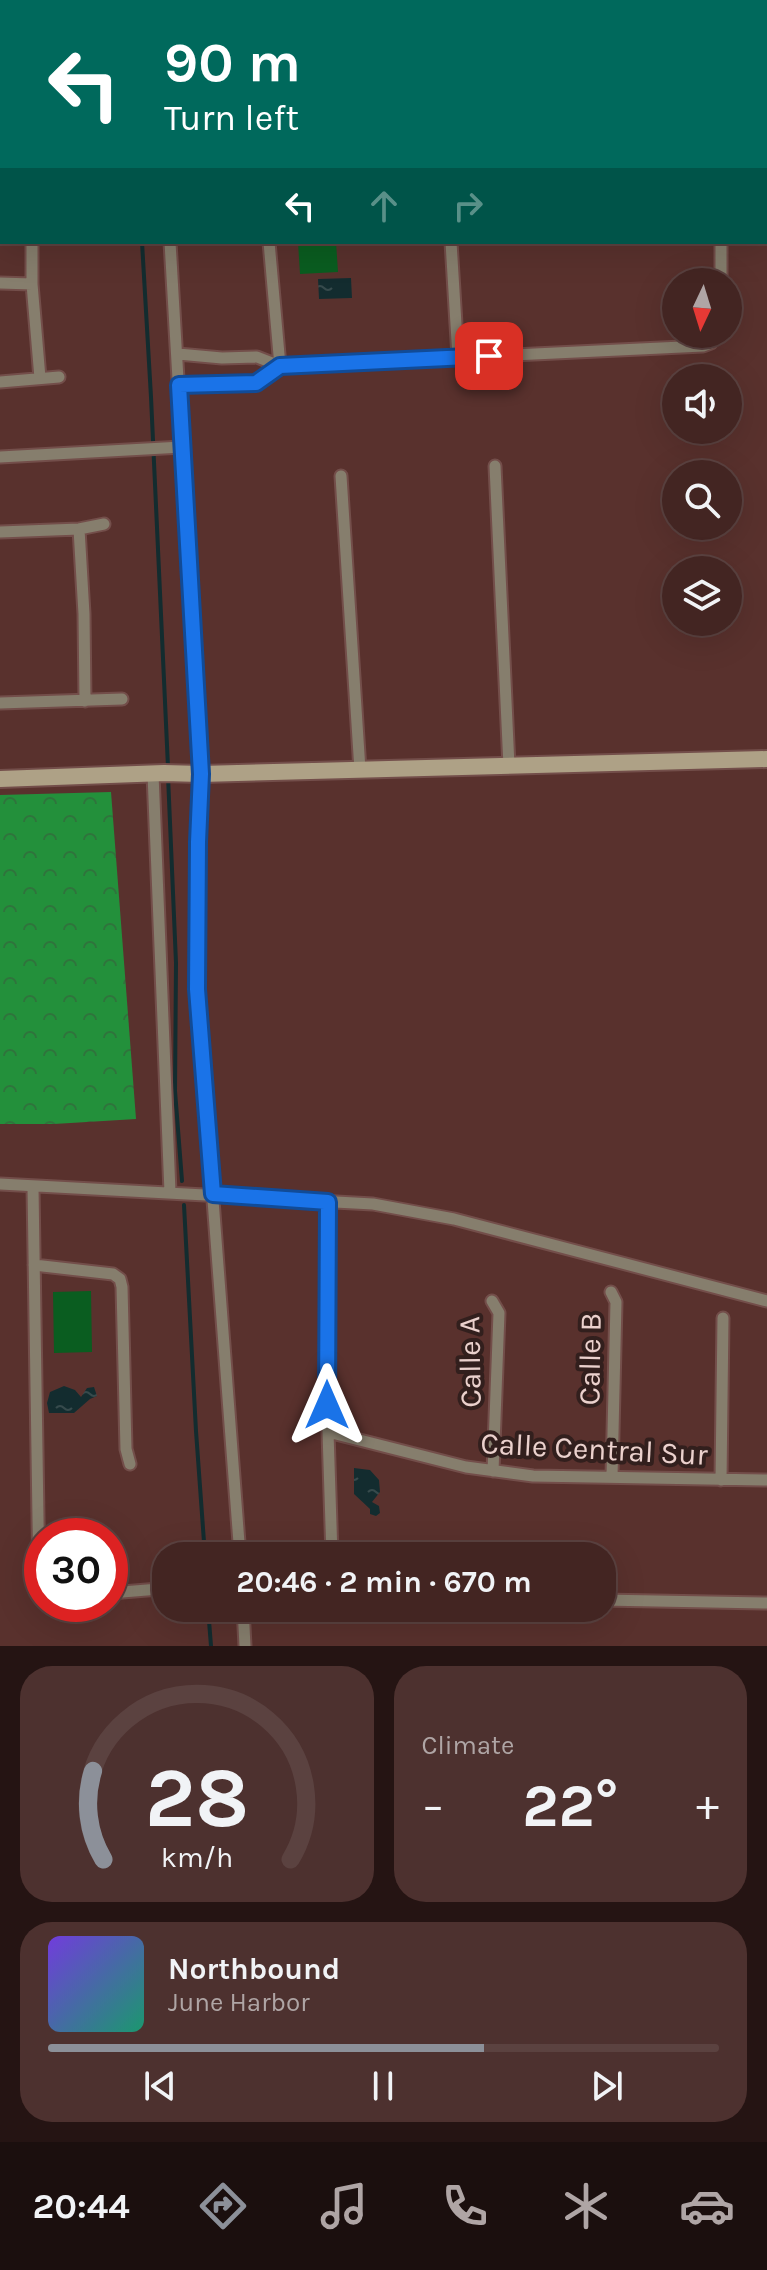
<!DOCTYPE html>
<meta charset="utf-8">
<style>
:root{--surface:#432522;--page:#4d312f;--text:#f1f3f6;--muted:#afa5a5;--line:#5b4240;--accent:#8c9099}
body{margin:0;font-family:Karla,sans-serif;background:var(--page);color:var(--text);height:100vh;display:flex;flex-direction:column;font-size:30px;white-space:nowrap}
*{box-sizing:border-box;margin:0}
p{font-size:26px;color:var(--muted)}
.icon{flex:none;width:44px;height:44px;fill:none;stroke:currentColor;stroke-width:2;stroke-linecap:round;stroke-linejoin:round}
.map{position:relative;height:1646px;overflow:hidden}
.drawer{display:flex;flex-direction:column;gap:20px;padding:20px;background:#251413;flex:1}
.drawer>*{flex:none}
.hud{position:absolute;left:0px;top:0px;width:768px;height:244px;box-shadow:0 8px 32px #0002,0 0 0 2px var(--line);background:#00695c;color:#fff;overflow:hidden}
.needle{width:52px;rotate:184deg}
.fabs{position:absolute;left:662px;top:268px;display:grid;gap:16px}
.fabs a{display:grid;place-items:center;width:80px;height:80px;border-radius:50%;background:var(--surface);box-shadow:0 8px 32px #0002,0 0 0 2px var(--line);font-size:40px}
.speed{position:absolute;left:24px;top:1518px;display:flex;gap:16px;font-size:40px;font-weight:700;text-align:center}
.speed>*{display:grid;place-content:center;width:104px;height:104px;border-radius:50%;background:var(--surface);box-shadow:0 8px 32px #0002,0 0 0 2px var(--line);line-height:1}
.speed .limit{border:12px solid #d22;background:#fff;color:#111}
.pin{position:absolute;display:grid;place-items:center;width:68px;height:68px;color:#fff;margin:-34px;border-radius:16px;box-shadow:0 4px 12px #0006}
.me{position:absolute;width:88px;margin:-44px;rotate:0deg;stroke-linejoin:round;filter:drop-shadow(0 0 6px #0008)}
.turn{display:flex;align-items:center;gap:28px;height:168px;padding:0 32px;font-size:36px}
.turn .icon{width:104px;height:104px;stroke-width:2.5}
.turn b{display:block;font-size:56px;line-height:68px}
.lanes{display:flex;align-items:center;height:76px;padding:0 32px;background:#0003;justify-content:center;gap:40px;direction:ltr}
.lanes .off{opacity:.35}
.big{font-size:60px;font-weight:700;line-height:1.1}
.drawer .tile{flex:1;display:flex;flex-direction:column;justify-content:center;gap:12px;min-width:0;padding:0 28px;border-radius:32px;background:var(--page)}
.drawer .dial{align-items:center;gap:0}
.dial svg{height:208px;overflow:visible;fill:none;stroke:var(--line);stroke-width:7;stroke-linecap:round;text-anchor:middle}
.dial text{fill:var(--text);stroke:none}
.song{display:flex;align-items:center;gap:24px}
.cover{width:96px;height:96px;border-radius:12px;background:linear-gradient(135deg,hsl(260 70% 55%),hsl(160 70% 35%))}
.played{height:8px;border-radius:4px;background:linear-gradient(90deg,var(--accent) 65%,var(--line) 65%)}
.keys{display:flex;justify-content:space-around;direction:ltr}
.heat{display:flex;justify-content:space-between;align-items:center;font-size:44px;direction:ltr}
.drawer .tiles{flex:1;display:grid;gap:20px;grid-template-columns:1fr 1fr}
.tile:last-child{grid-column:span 2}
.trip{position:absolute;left:152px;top:1542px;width:464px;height:80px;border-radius:32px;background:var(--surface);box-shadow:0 8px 32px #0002,0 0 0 2px var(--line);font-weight:700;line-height:80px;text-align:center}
.menu{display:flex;height:128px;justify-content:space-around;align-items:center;background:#1b0f0e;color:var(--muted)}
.menu .icon{width:56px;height:56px}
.menu .on{color:var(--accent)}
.menu b{font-size:36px;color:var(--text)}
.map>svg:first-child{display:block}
.grass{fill:#0a5d20}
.forest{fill:url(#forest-crowns)}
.water{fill:url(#water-ripples)}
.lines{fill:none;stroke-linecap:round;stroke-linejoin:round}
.stream{stroke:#132c2f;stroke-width:4}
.lane-casing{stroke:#734e4a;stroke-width:10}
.street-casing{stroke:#734e4a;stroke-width:15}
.secondary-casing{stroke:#734e4a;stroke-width:20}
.lane{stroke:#867e6d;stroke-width:6}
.street{stroke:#867e6d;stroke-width:11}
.secondary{stroke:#aea186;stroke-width:16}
.route-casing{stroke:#114b97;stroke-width:20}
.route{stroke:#1a73e8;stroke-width:14}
.labels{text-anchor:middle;stroke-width:8;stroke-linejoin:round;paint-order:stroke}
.street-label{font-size:30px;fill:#ebd1cd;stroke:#321f1d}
</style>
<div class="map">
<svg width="767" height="1646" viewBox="0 0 767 1646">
<defs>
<pattern id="forest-crowns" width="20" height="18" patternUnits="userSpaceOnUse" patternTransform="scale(2)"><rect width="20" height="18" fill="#23903b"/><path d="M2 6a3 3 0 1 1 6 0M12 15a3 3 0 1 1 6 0" fill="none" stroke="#2f743c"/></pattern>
<pattern id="water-ripples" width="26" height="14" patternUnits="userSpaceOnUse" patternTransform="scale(2)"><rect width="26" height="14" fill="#132c2f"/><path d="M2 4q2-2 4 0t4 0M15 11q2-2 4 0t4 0" fill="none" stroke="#364a4c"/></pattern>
</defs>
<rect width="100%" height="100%" fill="#59312d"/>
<!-- grass -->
<path class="grass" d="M298 242H336L338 272 300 274Z
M91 1291 92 1352 54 1353 53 1292Z"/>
<!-- forest -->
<path class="forest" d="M111 792 136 1119 54 1124H0V795Z"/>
<!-- water -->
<path class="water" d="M351 278 352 298 319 299 318 279Z
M64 1386 75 1390 81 1397 87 1388 94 1387 97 1396 90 1399 74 1413H49L47 1403 50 1392Z
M354 1468 370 1470 379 1480 380 1492 372 1502 379 1506 380 1513 376 1516 370 1514V1509L354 1494Z"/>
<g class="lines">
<!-- stream -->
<path class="stream" d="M142 242 151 397 168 767
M168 776 176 963 175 1091 182 1181
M184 1205 196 1431 205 1556
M208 1608 211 1646"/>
<!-- lane casing -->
<g class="lane-casing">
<path id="lane" d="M0 83H2"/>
</g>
<!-- street casing -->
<g class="street-casing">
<path id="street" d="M172 2 173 0
M766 85H767
M0 169H2
M32 242V284L40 378
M170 242 201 774 198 842 197 989 240 1556
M269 242 280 366
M451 242 458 357
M721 282V242
M0 283 32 284
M178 354 222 358 257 357 280 366 306 365 703 346 711 343 717 334
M0 382 59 377
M179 385 256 383 280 366
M0 457 182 447
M495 466 509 766
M341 476 360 770
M79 529 84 614 85 701
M0 532 79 529 104 524
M0 703 122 699
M153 774 170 1192
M0 1184 373 1204 454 1219 767 1301
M33 1187 39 1584 42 1591
M328 1202V1432L332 1556
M34 1265 113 1274 120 1279 122 1287 126 1449 130 1464
M611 1292 616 1302 612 1476
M492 1301 499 1313 493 1471
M328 1432 466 1467 533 1476 767 1480
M721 1480 723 1318
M110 1593 159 1589
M602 1600 767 1603
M243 1608 245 1646"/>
</g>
<!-- secondary casing -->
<g class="secondary-casing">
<path id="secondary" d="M0 779 164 773 201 774 767 759"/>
</g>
<!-- lane -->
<use href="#lane" class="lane"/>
<!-- street -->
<use href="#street" class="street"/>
<!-- secondary -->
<use href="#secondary" class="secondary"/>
</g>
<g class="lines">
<!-- route casing -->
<g class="route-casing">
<path id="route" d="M327 1405 328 1202 213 1194 197 989 198 842 201 774 179 385 256 383 280 366 489 356"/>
</g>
<!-- route -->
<use href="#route" class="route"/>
</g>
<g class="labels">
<!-- street labels -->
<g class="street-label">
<text transform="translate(590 1359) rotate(-89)" y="10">Calle B</text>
<text transform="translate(470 1362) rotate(-91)" y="10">Calle A</text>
<text transform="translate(594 1449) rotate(3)" y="10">Calle Central Sur</text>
</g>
</g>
</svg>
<div class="fabs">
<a><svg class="needle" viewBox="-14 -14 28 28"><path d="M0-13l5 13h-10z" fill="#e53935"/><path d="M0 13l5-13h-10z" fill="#afa5a5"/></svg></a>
<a><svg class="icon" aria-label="sound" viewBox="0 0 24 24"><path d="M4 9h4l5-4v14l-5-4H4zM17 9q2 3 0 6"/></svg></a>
<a><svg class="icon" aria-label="search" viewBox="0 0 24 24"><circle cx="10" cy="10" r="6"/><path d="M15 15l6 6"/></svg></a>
<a><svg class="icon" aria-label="layers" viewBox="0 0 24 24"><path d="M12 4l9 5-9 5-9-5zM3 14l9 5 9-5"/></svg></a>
</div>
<div class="speed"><div class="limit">30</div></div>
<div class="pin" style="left:489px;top:356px;background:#d93025"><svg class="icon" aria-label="arrive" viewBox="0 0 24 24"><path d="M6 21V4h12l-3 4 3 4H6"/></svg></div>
<svg class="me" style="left:327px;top:1405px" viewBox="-20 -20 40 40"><path d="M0-17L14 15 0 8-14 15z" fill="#1a73e8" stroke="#fff" stroke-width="4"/></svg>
<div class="trip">20:46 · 2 min · 670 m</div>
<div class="hud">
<div class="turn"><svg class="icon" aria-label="left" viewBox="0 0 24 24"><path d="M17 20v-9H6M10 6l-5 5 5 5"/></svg><div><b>90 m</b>Turn left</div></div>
<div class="lanes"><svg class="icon" aria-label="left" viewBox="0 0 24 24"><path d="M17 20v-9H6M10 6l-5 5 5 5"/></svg><svg class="icon off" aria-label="ahead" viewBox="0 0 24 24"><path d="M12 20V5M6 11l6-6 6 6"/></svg><svg class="icon off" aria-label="right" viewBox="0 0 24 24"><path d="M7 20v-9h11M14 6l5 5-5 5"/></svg></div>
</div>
</div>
<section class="drawer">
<div class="tiles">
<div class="tile dial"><svg viewBox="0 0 100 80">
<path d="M14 69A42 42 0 1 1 86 69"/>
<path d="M14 69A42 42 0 0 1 10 35" stroke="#8c9099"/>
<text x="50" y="56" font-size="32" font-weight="700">28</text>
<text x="50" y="72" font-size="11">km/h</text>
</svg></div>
<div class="tile"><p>Climate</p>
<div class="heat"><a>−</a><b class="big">22°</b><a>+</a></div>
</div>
<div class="tile">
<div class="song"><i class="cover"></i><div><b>Northbound</b><p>June Harbor</p></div></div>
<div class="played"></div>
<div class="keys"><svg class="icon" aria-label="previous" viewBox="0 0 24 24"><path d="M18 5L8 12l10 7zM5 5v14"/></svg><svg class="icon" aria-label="pause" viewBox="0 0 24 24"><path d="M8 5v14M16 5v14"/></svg><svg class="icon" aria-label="next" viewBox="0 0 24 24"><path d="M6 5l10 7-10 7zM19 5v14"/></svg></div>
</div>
</div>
</section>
<nav class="menu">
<b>20:44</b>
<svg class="icon on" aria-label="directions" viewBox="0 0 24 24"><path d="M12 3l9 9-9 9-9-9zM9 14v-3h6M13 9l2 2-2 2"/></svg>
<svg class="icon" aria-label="music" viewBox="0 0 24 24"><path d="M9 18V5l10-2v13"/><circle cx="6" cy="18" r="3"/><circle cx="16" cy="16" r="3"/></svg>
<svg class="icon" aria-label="phone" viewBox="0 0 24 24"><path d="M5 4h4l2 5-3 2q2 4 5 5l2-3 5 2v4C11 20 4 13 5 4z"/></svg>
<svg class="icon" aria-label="climate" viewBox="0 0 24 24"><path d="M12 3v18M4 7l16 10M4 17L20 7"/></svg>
<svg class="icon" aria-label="car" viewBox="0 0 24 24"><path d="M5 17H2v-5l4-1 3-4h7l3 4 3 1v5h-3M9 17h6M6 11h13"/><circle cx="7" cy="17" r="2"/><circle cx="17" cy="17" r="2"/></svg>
</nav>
